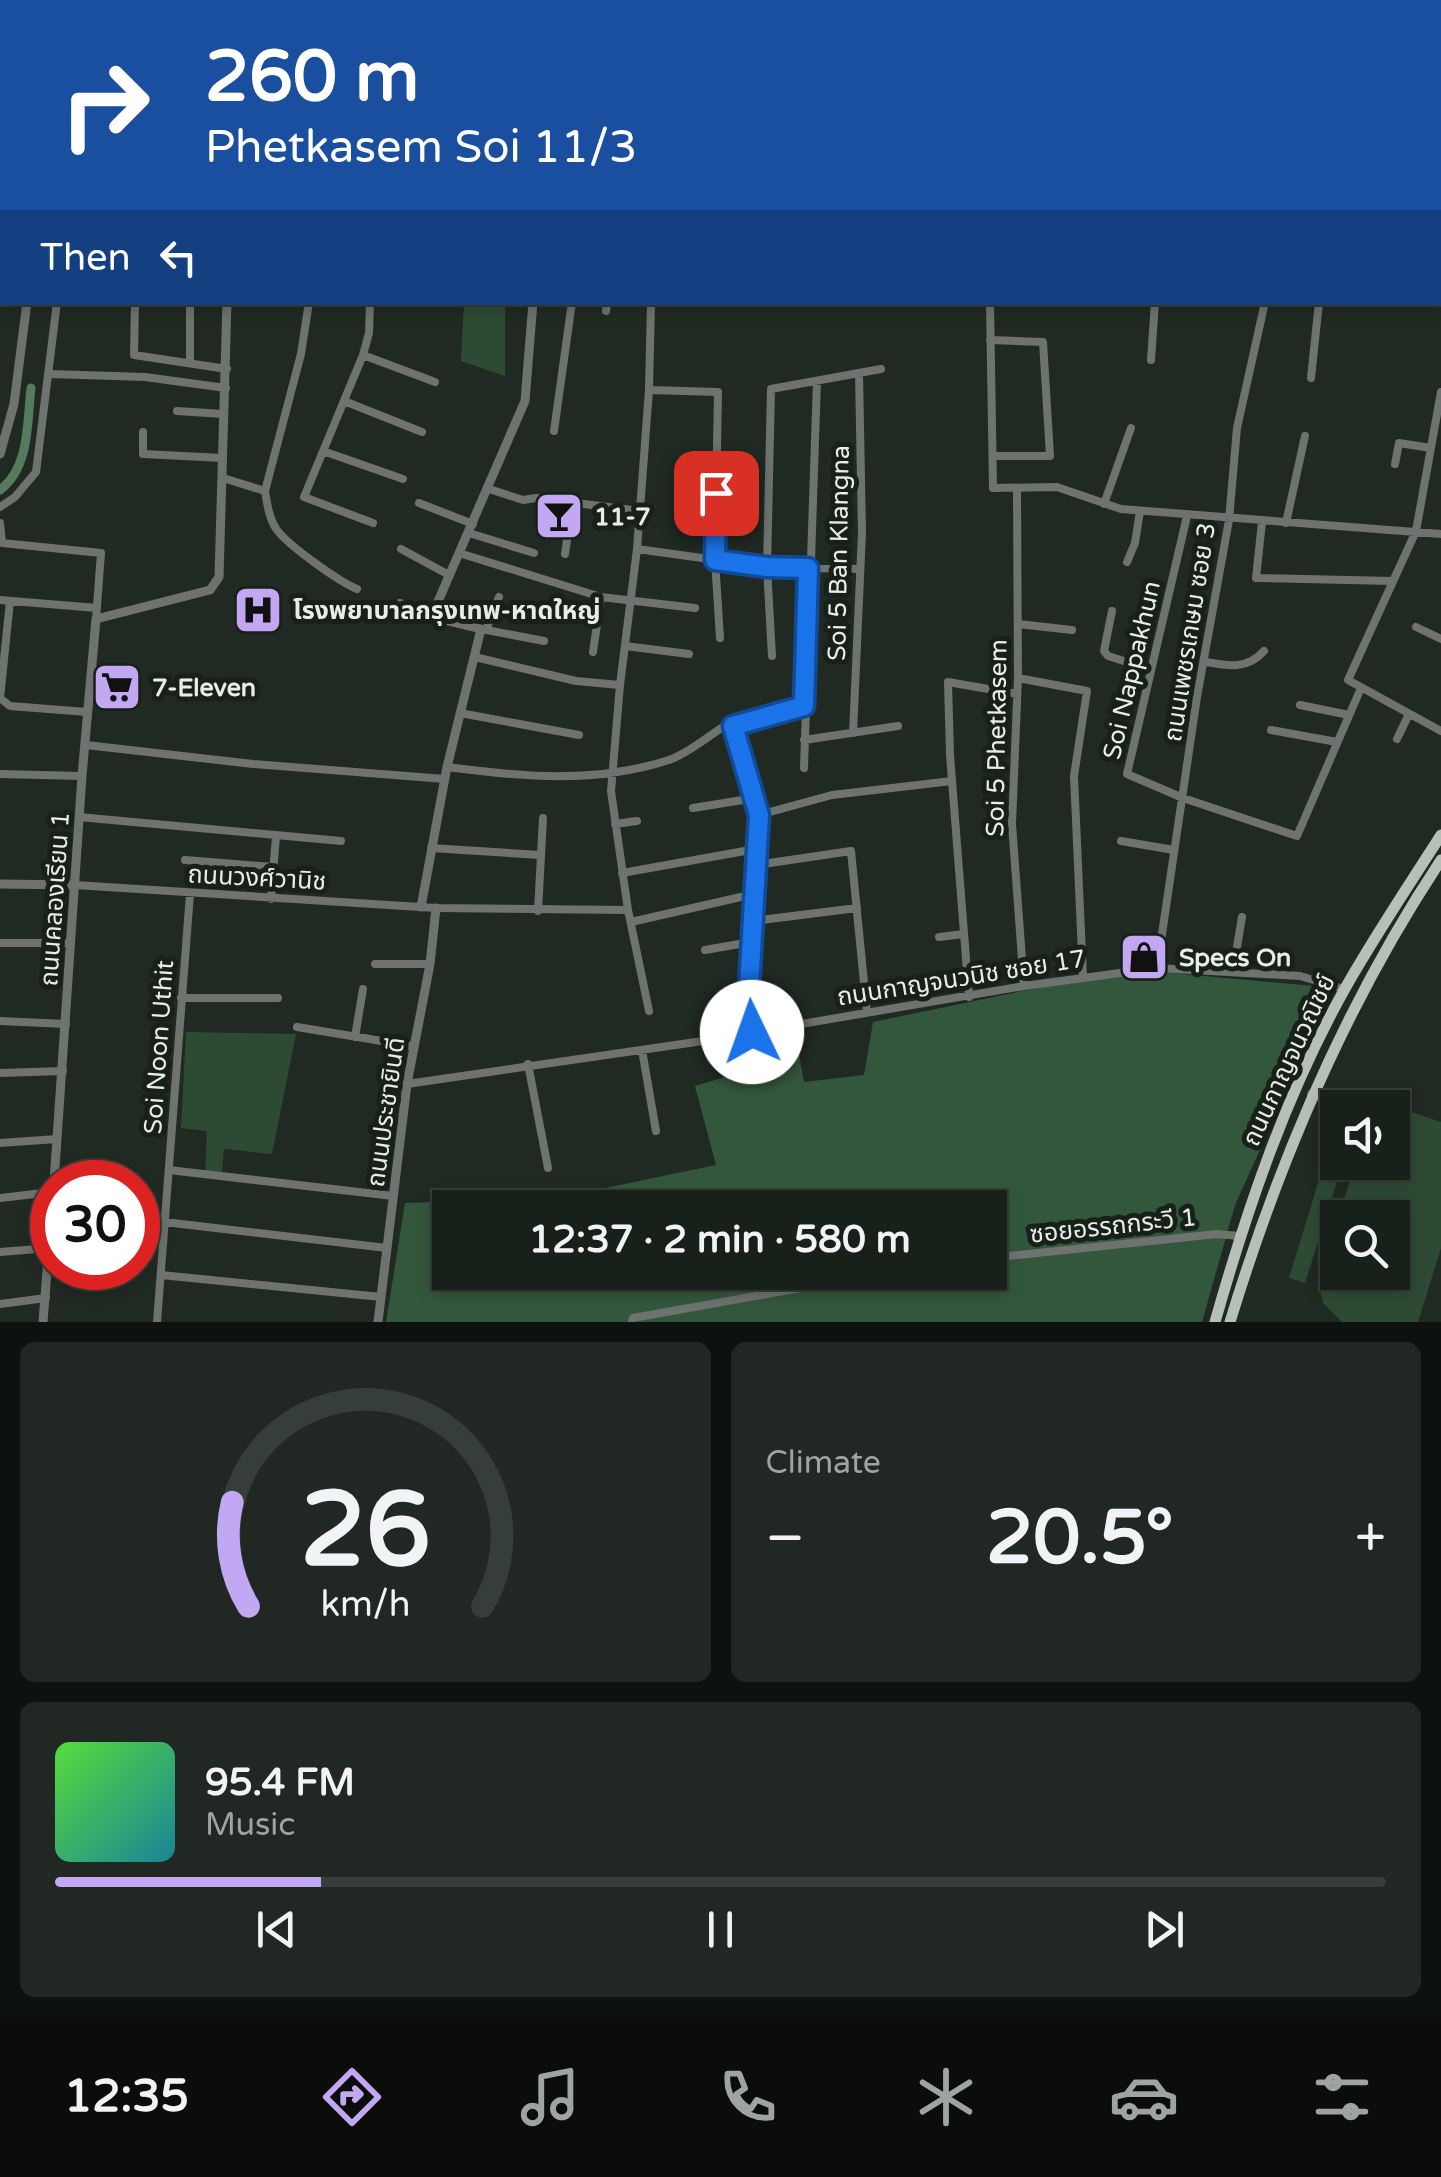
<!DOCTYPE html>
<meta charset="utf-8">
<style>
:root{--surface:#18201a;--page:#212823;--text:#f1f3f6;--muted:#9fa3a2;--line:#363e39;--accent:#c2a7f2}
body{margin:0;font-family:"Varela Round","Noto Sans Thai",sans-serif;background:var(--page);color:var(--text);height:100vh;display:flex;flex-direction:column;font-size:38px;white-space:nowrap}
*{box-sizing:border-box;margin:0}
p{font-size:32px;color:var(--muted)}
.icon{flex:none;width:55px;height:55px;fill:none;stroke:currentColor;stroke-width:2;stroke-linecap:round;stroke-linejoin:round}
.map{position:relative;height:1322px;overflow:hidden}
.sheet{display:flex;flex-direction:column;gap:20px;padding:20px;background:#0d120e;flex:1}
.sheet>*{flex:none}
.guide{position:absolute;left:0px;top:0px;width:1442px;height:305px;box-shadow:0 5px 15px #0003,0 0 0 2px var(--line);background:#1a4fa0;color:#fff;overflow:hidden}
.tools{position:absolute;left:1320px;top:1090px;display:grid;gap:20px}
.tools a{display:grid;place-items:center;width:90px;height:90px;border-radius:0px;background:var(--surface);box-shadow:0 5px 15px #0003,0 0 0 2px var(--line);font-size:50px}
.speed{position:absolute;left:30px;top:1160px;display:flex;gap:20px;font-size:50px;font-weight:700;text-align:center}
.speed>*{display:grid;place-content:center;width:130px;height:130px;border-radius:50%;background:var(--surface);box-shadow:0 5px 15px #0003,0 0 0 2px var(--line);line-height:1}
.speed .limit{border:15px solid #d22;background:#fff;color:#111}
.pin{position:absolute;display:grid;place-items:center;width:85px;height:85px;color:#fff;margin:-42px;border-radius:20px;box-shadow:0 5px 15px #0006}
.me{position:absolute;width:110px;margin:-55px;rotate:357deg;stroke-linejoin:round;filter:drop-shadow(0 0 8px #0008)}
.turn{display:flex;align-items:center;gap:35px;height:210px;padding:0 40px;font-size:45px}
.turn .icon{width:130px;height:130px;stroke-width:2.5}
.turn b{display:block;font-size:70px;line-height:85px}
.then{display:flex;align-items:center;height:95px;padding:0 40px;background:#0003;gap:20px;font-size:38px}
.big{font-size:75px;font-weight:800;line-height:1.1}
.sheet .card{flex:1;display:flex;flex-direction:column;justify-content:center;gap:15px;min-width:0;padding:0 35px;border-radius:15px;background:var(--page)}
.sheet .dial{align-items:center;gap:0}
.dial svg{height:260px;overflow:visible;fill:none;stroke:var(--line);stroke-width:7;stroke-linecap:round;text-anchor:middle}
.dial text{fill:var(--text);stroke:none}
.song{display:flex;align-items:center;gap:30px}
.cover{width:120px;height:120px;border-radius:15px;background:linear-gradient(135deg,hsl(110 70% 55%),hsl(190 70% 35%))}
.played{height:10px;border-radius:5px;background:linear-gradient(90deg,var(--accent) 20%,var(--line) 20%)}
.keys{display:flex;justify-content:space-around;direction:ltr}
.heat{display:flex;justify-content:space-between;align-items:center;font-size:55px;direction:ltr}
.sheet .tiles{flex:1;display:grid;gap:20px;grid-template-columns:1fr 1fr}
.card:last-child{grid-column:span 2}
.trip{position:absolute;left:432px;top:1190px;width:575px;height:100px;border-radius:0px;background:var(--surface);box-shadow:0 5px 15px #0003,0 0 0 2px var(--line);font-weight:800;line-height:100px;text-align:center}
.tabs{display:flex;height:160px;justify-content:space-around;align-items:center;background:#0a0d0a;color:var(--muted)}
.tabs .icon{width:70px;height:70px}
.tabs .selected{color:var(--accent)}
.tabs b{font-size:45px;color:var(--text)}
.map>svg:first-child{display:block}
.green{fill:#2d4b34}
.forest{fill:#33573c;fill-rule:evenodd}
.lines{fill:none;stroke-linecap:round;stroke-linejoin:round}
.canal{stroke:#557a5d;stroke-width:9}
.minor{stroke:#6e736f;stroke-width:8}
.tertiary{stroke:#6e736f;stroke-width:9}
.secondary{stroke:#979f98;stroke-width:10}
.primary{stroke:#b6c0b8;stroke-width:11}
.route-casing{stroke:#114b97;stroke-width:25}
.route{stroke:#1a73e8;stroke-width:18}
.labels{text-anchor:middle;stroke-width:10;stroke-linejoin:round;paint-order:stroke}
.poi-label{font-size:25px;font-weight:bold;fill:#e7eee8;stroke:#172019;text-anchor:start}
.street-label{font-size:25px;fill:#e7eee8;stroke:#172019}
</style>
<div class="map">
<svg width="1441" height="1322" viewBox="0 0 1441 1322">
<rect width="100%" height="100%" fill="#202a22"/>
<!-- green -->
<path class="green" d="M464 303H505V376L461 361Z
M186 1032 296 1034 272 1154 224 1149 222 1172 205 1174 207 1131 181 1128Z
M1411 1112 1441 1122V1248L1418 1322H1342L1323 1303 1319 1284 1337 1221 1338 1272H1392V1218L1339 1217 1355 1163 1392 1162 1393 1116Z
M1337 1121 1338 1162 1343 1163 1305 1283 1289 1278Z"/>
<!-- forest -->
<path class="forest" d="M1150 971 1325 987 1329 997 1235 1205 1202 1322H386L405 1203 557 1198 716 1165 695 1086 755 1068 752 1040 796 1037 804 1082 864 1075 873 1022 1061 983ZM450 1208H990V1272H450Z"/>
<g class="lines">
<!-- canal -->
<path class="canal" d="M0 490C30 468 27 421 31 388"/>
<!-- minor -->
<path class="minor" d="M89 0 114 2
M305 0V2
M31 2V0
M412 2V0
M495 2V0
M607 2 608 0
M853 2V0
M1015 2V0
M1236 2 1237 0
M1440 78H1441
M135 302 134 355 227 369
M190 302V361
M370 302 369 333 363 355 304 497 373 523
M990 302 993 488 1057 487 1121 509 1441 534
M606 311 607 302
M990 340 1043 342 1050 456H994
M363 355 435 382
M1151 360 1155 302
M50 374 145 377 226 388
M1311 378 1319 302
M649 390 718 392 715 560 720 638
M1441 392 1416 531 1348 680 1441 731
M344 401 422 432
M177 411 223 414
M554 431 572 302
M143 432V454L223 458
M323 451 403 479
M1395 464 1399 443 1431 448
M223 478 265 491 301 354 309 302
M489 489 523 500 536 498 640 511
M1017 490 1018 678 1012 824 1024 986
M265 491C267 503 269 519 277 530 289 546 338 581 357 589
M419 503 473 524
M1104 504 1131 428
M0 507 15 497 36 472 57 302
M1187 516 1127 774 1183 798 1297 836 1361 688
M1262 522 1256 578 1393 581
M0 523 2 543 101 553 96 619
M1286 523 1305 436
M469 533 534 553
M401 549 449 575
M637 549 767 567 860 569
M459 553 601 597 695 608
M565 554 572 504
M1127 562 1135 543 1140 511
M0 600 97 608
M400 603 431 617
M1112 611 1104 651 1108 656 1149 669
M1018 624 1072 630
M1416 627 1441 639
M481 629 544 641
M486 630 499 597
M625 646 689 654
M593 652 601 597
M772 656 767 567 771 389 881 369
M475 657 576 681 620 685
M1206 662C1228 666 1247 670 1264 651
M1018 678 1087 691 1074 776 1083 977
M0 698 10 601
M0 698 10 706 87 712
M1300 705 1349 715
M460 713 579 735
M733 726 759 815 749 987 752 1031
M1271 730 1337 742
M853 733 862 533 859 373
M1397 739 1409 714
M804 740 898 726
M86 745 253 764 445 779
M447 767C523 777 595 784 669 760 689 753 709 735 728 724L733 726 804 706
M804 768 817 381
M0 774 82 776
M693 808 755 798
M759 815 832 795 952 781
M79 817 341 841
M615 824 637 821
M1121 841 1174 850
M431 848 541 855
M185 860 273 867
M756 865 851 851 867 1013
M622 873 756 849
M75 885 436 908 628 910
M271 899 276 836
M538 911 543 818
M753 921 857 908
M631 922 754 894
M939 937 964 934
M0 943H71
M705 950 751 942
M375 964H430
M1157 968 1197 697 1229 520 1237 428 1265 302
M1233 971 1242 917
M969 997 950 755 948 682 1017 694
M181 998H278
M649 1011 628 910 611 791 620 685 637 549 649 390 651 302
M0 1021 66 1024
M297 1027 412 1046
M355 1037 363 989
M642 1050 656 1131
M528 1064 548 1168
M0 1073 63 1071
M407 1084 696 1042 1024 986 1157 968 1300 976 1344 989
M1311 1094 1338 1105
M0 1143 57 1139
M169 1170 393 1196
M0 1198 52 1192
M164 1222 387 1248
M0 1252 50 1248
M990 1258 1217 1234 1239 1236
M161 1275 381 1297
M0 1304 46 1298
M157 1322 190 894
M632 1322 633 1318 890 1272"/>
<!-- tertiary -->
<path class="tertiary" d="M345 2V0
M0 43 2 56
M0 454 14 404 27 302
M0 884 75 885
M421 907 447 767 481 629 436 618 433 613 525 401 533 302
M54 1182 82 776 96 619 210 590 219 577 227 302
M43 1322 52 1207
M378 1322 407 1084 430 964 436 908"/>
<!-- secondary -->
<path class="secondary" d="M0 235H2
M0 254H2
M1440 271H1441
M1440 283H1441"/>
<!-- primary -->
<path class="primary" d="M1215 1322C1248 1206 1287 1091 1347 985 1376 934 1409 885 1441 835
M1230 1322C1280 1158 1346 1003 1441 860"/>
</g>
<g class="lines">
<!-- route casing -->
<g class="route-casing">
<path id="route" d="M716 493 715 560 767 567 808 568 804 706 733 726 759 815 749 987 752 1032"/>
</g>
<!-- route -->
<use href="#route" class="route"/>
</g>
<!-- icons -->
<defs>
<g id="bar-square" transform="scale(2.5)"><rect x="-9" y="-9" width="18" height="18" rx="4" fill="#c2a7f2" stroke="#172019"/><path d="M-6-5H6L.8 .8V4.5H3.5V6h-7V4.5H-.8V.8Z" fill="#111"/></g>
<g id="hospital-square" transform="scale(2.5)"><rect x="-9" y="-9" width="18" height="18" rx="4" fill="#c2a7f2" stroke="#172019"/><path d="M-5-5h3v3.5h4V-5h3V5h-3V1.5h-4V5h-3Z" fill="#111"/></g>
<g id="supermarket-square" transform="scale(2.5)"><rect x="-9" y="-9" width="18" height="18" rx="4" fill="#c2a7f2" stroke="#172019"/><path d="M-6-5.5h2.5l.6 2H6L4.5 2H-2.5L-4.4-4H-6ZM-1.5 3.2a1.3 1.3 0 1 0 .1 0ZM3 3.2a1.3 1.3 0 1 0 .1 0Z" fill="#111"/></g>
<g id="shop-square" transform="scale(2.5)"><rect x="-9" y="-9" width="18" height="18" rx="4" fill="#c2a7f2" stroke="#172019"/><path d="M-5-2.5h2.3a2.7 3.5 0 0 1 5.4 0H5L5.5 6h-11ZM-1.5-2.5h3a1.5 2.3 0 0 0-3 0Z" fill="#111"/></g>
</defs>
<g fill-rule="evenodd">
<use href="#bar-square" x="559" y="516"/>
<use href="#hospital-square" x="258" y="610"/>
<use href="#supermarket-square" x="117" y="687"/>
<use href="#shop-square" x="1144" y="957"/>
</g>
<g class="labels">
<!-- poi labels -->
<g class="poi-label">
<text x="594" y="525">11-7</text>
<text x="293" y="619">โรงพยาบาลกรุงเทพ-หาดใหญ่</text>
<text x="152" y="696">7-Eleven</text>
<text x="1179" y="966">Specs On</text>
</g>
<!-- street labels -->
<g class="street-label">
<text transform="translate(838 553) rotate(-89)" y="9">Soi 5 Ban Klangna</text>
<text transform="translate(1189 632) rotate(-81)" y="9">ถนนเพชรเกษม ซอย 3</text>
<text transform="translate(1131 670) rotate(-77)" y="9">Soi Nappakhun</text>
<text transform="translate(996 738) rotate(-89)" y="9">Soi 5 Phetkasem</text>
<text transform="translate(257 877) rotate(3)" y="9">ถนนวงศ์วานิช</text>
<text transform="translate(54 899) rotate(-86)" y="9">ถนนคลองเรียน 1</text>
<text transform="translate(961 977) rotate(-9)" y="9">ถนนกาญจนวนิช ซอย 17</text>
<text transform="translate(158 1047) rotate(-86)" y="9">Soi Noon Uthit</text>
<text transform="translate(1288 1060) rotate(-65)" y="9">ถนนกาญจนวณิชย์</text>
<text transform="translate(385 1112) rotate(-82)" y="9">ถนนประชายินดี</text>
<text transform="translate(1113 1225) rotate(-6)" y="9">ซอยอรรถกระวี 1</text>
</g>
</g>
</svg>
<div class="tools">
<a><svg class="icon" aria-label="sound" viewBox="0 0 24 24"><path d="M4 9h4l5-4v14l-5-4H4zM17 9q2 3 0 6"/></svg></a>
<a><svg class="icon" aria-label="search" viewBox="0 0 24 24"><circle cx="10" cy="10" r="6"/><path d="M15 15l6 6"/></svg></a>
</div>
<div class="speed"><div class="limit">30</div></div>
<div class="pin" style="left:716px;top:493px;background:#d93025"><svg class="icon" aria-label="arrive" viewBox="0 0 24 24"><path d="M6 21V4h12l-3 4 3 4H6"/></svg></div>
<svg class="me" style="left:752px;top:1032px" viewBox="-20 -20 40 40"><circle r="19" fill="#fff"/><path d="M0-13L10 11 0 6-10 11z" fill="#1a73e8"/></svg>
<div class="trip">12:37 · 2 min · 580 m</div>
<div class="guide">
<div class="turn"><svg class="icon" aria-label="right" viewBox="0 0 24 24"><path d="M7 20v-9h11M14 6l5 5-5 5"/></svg><div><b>260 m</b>Phetkasem Soi 11/3</div></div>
<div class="then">Then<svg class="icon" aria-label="left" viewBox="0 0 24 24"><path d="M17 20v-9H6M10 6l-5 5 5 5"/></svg></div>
</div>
</div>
<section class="sheet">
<div class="tiles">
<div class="card dial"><svg viewBox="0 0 100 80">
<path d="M14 69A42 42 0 1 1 86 69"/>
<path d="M14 69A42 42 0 0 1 9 37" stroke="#c2a7f2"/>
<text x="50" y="56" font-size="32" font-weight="700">26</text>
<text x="50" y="72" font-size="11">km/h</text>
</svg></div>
<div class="card"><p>Climate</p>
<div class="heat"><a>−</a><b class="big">20.5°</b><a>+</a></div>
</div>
<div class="card">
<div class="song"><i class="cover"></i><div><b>95.4 FM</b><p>Music</p></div></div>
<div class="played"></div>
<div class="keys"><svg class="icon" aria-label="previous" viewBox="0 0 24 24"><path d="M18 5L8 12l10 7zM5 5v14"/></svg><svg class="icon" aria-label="pause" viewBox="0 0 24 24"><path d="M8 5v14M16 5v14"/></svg><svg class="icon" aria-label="next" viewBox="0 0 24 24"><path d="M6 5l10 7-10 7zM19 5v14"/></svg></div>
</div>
</div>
</section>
<nav class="tabs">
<b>12:35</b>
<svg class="icon selected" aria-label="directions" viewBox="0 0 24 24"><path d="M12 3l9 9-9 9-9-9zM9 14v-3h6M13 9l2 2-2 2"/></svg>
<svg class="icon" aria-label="music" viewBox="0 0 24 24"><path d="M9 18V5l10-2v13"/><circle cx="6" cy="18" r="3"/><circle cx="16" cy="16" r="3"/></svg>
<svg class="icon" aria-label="phone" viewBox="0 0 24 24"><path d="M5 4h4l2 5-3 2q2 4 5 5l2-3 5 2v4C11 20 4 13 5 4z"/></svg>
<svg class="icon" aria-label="climate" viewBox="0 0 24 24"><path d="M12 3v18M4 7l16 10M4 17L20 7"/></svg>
<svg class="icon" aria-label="car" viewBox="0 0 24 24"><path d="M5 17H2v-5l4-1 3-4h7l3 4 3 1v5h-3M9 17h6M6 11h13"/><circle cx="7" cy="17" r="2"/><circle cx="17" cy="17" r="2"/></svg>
<svg class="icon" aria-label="filters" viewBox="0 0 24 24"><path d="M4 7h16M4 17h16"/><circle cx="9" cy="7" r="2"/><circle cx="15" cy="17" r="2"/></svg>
</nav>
